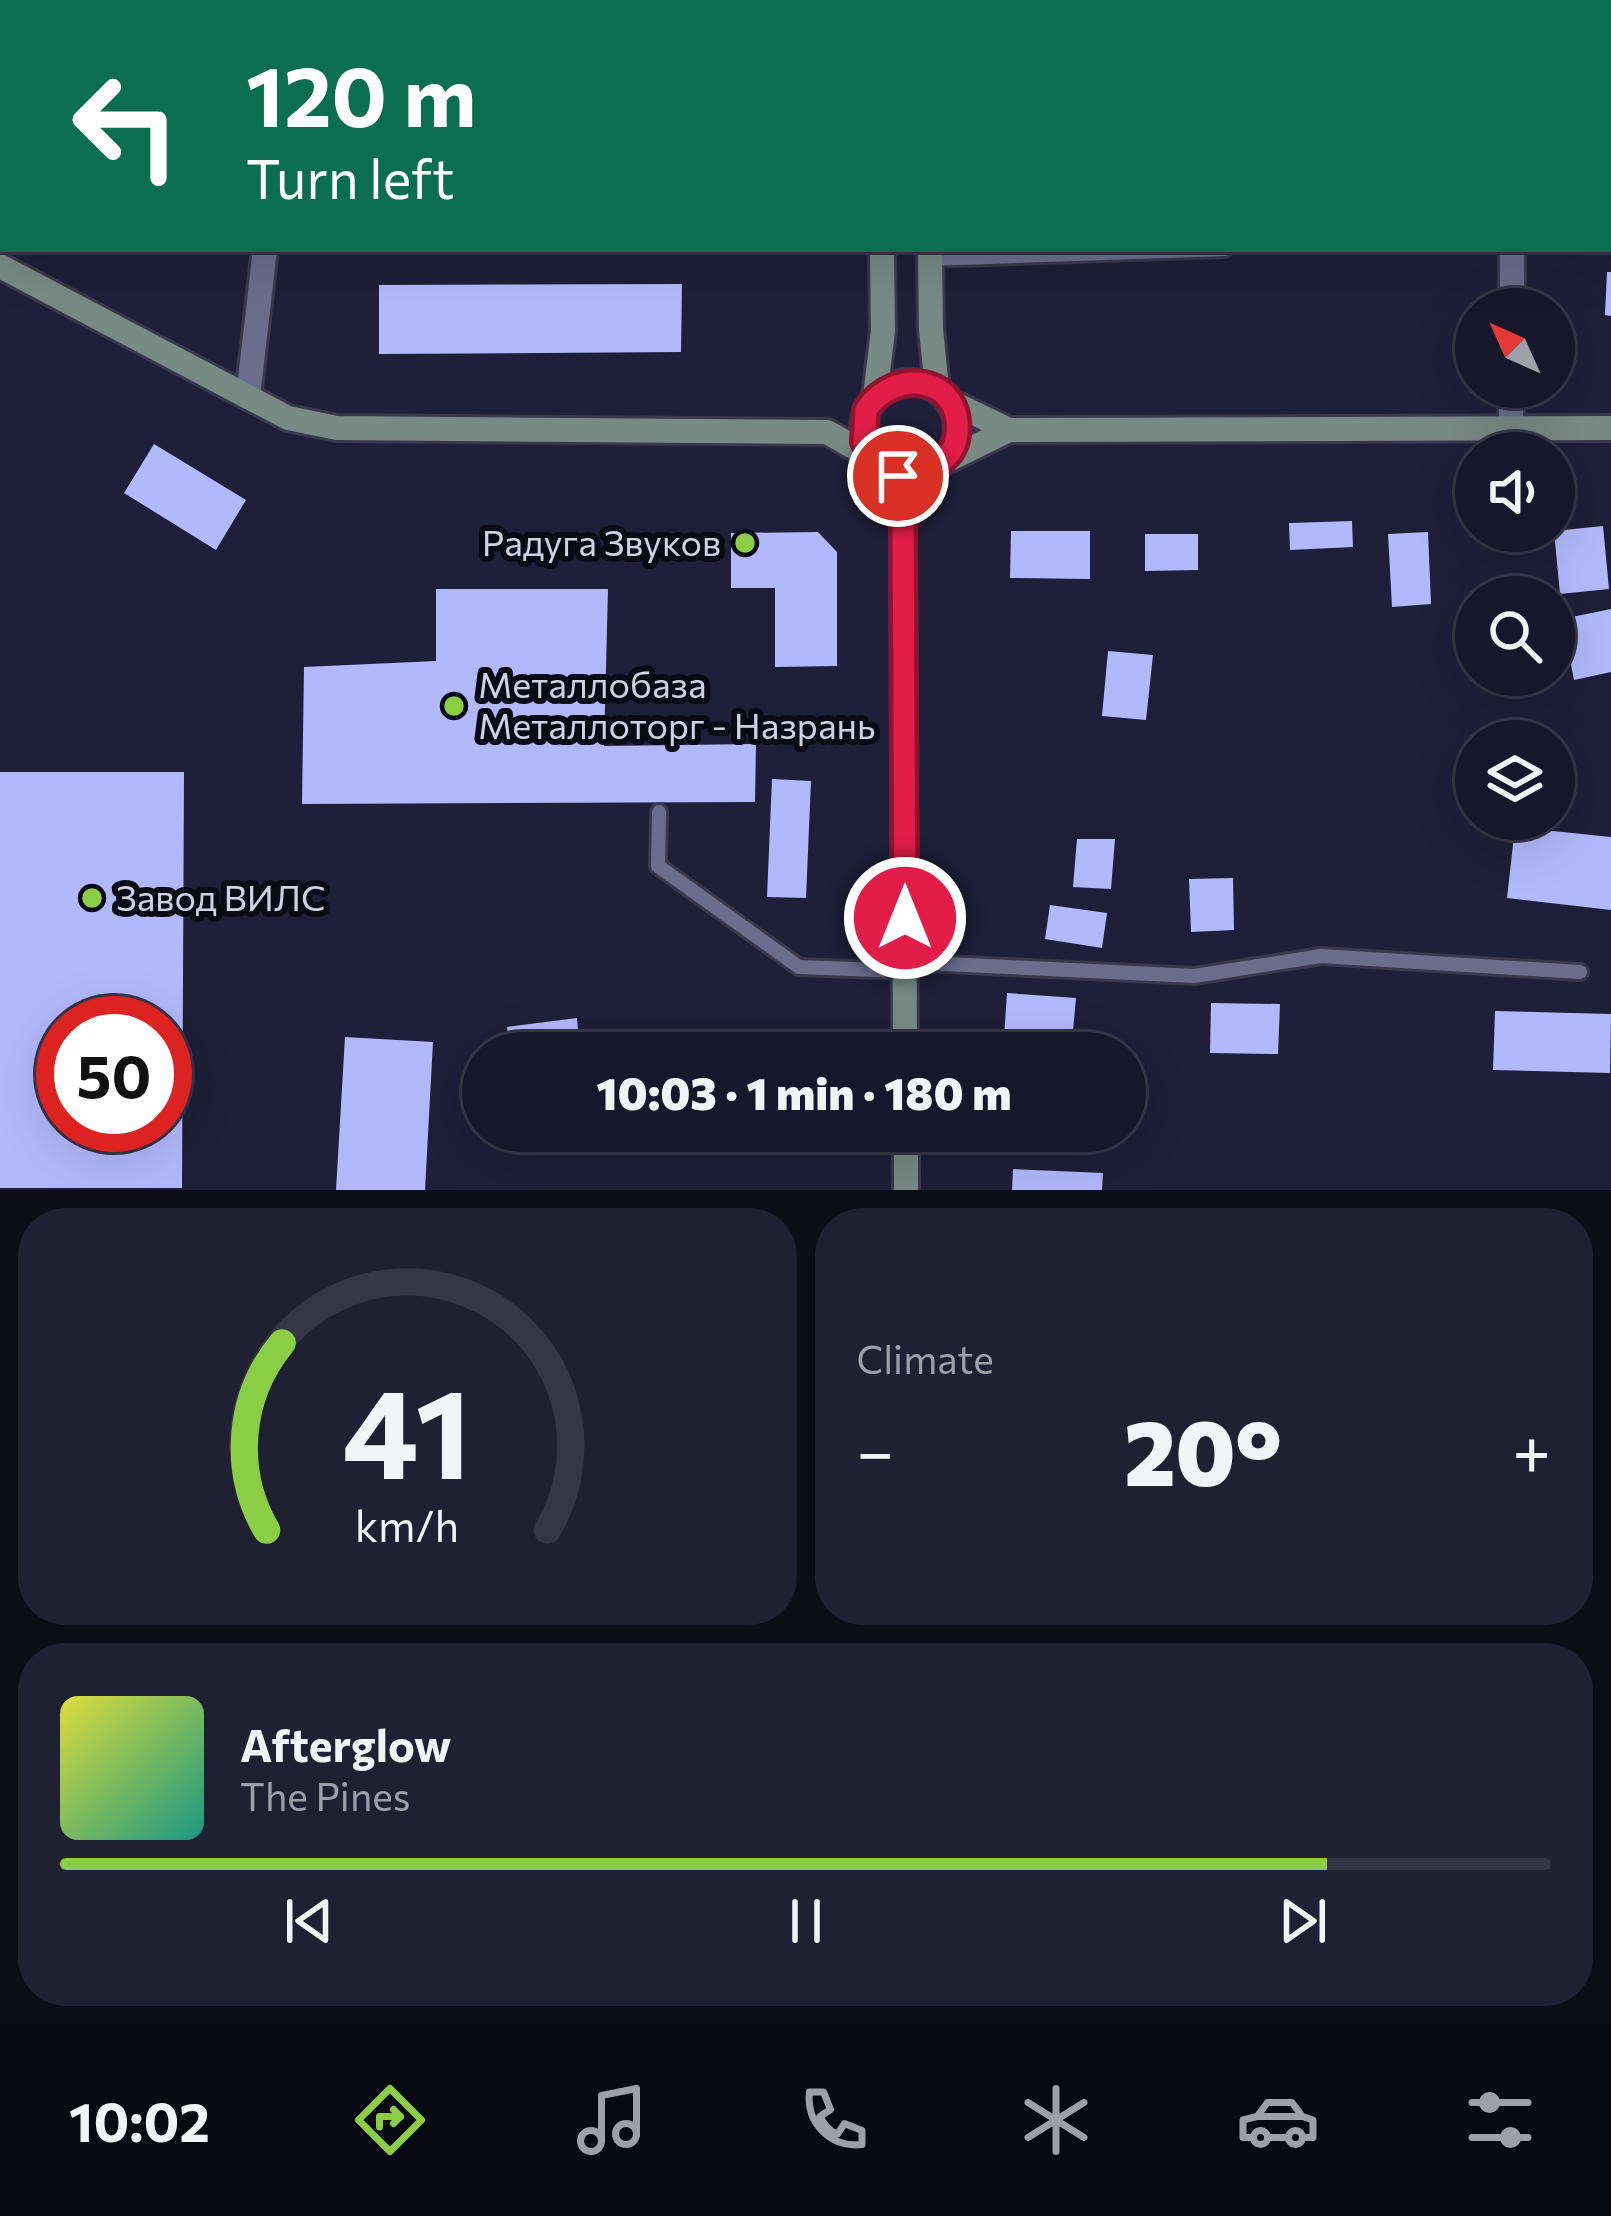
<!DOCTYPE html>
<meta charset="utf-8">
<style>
:root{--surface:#16172a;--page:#1f2032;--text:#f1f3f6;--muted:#9e9fa8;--line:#353647;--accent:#8bce46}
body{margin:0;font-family:Commissioner,sans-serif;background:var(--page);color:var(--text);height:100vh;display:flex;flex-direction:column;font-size:45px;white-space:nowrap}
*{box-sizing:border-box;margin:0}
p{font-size:39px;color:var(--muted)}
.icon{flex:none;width:66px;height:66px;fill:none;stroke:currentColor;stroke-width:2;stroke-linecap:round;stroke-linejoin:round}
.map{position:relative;height:1190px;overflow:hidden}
.drawer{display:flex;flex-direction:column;gap:18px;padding:18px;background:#0c0d17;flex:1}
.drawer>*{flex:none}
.guide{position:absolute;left:0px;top:0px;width:1611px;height:252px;box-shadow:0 12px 48px #0002,0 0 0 3px var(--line);background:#0b6e4f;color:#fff;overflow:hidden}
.needle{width:78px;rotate:315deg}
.controls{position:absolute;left:1455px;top:288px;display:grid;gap:24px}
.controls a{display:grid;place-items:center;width:120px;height:120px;border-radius:50%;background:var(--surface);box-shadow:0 12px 48px #0002,0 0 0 3px var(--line);font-size:60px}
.speed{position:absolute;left:36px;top:996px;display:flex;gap:24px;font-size:60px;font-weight:700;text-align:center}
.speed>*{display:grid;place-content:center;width:156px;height:156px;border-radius:50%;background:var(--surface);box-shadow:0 12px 48px #0002,0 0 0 3px var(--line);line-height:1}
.speed .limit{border:18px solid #d22;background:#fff;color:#111}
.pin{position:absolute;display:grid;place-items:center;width:102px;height:102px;color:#fff;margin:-51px;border:6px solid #fff;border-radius:50%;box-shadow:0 3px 12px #0007}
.me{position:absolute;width:132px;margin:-66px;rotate:0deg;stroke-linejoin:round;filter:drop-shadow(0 0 9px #0008)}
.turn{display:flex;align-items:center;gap:42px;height:252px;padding:0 48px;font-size:54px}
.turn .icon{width:156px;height:156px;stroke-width:2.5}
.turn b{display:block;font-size:84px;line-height:102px}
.big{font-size:90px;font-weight:800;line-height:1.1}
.drawer .widget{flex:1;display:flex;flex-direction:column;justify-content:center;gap:18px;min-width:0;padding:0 42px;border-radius:48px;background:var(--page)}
.drawer .dial{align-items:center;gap:0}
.dial svg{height:312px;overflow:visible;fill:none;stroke:var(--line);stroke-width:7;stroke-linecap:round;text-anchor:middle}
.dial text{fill:var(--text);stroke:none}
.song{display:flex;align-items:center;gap:36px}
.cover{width:144px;height:144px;border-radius:18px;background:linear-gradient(135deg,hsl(60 70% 55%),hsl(170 70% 35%))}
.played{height:12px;border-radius:6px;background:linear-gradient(90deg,var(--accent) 85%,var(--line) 85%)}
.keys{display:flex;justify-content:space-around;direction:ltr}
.heat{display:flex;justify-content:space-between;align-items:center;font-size:66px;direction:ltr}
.drawer .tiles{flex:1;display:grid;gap:18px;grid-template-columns:1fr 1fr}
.widget:last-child{grid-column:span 2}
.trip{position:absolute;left:462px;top:1032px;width:684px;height:120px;border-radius:60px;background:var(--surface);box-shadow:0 12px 48px #0002,0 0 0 3px var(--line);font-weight:800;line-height:120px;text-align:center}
.dock{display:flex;height:192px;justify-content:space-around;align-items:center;background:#090911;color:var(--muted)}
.dock .icon{width:84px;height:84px}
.dock .selected{color:var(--accent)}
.dock b{font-size:54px;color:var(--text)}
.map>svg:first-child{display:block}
.building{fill:#b3b8fc;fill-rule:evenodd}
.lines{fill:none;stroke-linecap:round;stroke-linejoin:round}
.lane-casing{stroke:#39384d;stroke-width:20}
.street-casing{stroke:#39384d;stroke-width:30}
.secondary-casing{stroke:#39384d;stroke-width:30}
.lane{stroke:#6a6d8b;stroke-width:14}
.street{stroke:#6a6d8b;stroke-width:24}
.secondary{stroke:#798984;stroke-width:24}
.route-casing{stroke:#92132f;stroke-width:30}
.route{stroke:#e11d48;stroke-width:21}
.poi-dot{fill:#8bce46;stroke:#0a0a15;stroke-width:4.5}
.labels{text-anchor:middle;stroke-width:12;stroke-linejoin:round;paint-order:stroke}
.poi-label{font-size:36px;fill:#d0d1e2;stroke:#0a0a15;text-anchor:start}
</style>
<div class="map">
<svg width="1611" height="1190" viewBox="0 0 1611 1190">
<rect width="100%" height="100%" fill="#1e1f38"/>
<!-- building -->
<path class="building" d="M1607 272H1611V316L1605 315Z
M682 284 681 352 379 354V285Z
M154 444 246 500 216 550 124 493Z
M1352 521 1353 547 1290 550 1289 523Z
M1603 526 1609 589 1560 594 1554 531Z
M1011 531H1090V579L1010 578Z
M818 532 837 552V666L775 667V588H731V533Z
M1428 532 1431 604 1392 607 1388 534Z
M1145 534H1198V570L1145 571Z
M1545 584 1547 597H1479L1478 592Z
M436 589H608L604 746 756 744 755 802 302 804 304 667 436 661Z
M1611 609V672L1574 680 1562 619Z
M1108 651 1153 655 1146 720 1102 716Z
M0 772H184L182 1188H0ZM63 1023H165V1125H63Z
M772 779 811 781 806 898 767 897Z
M1515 827 1611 837V910L1507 898Z
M1077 839H1115L1111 889 1073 887Z
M1233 878 1234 930 1191 932 1189 879Z
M1050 905 1107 913 1102 948 1045 939Z
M1007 993 1076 998 1072 1042 1004 1037Z
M1211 1003 1280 1004 1278 1054 1210 1053Z
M1495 1011 1611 1014 1610 1073 1493 1070Z
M577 1018 580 1053H510L507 1027Z
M345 1037 433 1042 425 1190H336Z
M1010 1131H1081V1153L1010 1151Z
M1013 1169 1103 1173 1102 1190H1012Z"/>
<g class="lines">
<!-- lane casing -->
<g class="lane-casing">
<path id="lane" d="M0 107 3 108
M1608 231H1611
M930 259 1225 249
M659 812 658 866 799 967 905 971
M905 962 1194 976 1321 956 1580 972"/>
</g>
<!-- street casing -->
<g class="street-casing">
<path id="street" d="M1511 0V3
M268 3V0
M1512 309V249
M248 397 265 249
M1511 426V387"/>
</g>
<!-- secondary casing -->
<g class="secondary-casing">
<path id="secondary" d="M878 0V3
M931 3V0
M930 249 931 329 937 389
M0 266 288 418 337 428 827 432 871 457
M863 429a47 47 0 1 1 94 0a47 47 0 1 1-94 0Z
M875 396 883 331 882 249
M949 401 1009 430
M944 462 1009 430 1611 428
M883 469 903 523 905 1053
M906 1131V1190"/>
</g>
<!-- lane -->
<use href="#lane" class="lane"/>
<!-- street -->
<use href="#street" class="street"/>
<!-- secondary -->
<use href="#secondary" class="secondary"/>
</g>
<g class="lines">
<!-- route casing -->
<g class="route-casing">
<path id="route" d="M898 476 883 469 864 442 866 410C895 366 963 377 957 434 955 454 943 459 931 472 919 485 912 507 903 523L905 918"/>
</g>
<!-- route -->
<use href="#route" class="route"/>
</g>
<!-- markers -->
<g class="poi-dot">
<circle cx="745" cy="543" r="12"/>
<circle cx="454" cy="706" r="12"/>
<circle cx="92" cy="898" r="12"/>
</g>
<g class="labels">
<!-- poi labels -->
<g class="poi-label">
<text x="721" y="556" text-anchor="end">Радуга Звуков</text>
<text x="478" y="698">Металлобаза<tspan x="478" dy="41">Металлоторг - Назрань</tspan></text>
<text x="116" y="911">Завод ВИЛС</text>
</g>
</g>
</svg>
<div class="controls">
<a><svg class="needle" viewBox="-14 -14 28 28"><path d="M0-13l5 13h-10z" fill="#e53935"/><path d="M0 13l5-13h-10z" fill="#9e9fa8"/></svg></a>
<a><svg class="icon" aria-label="sound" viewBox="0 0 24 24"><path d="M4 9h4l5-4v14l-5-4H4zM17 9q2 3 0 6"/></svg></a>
<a><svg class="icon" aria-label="search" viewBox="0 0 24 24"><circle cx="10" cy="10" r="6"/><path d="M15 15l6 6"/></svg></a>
<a><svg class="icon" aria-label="layers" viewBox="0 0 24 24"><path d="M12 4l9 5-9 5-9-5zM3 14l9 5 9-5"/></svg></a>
</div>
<div class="speed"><div class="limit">50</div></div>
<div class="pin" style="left:898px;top:476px;background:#d93025"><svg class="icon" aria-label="arrive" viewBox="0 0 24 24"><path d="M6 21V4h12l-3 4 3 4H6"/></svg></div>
<svg class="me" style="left:905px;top:918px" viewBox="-20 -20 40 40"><circle r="17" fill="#e11d48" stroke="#fff" stroke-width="3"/><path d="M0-11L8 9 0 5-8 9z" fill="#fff"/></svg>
<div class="trip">10:03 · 1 min · 180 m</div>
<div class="guide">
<div class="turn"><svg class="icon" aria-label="left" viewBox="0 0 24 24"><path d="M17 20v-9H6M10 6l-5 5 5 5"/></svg><div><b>120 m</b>Turn left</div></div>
</div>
</div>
<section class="drawer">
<div class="tiles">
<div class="widget dial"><svg viewBox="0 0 100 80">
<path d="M14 69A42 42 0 1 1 86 69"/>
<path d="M14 69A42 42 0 0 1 18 21" stroke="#8bce46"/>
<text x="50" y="56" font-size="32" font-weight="700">41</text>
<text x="50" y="72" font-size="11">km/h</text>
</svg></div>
<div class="widget"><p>Climate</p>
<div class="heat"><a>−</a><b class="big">20°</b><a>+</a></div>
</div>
<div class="widget">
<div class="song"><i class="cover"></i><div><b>Afterglow</b><p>The Pines</p></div></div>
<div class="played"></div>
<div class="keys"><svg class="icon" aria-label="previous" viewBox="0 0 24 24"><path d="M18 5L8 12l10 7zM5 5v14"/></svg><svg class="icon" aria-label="pause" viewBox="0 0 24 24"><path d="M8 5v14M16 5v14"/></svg><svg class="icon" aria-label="next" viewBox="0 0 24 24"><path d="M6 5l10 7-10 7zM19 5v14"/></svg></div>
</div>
</div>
</section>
<nav class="dock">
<b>10:02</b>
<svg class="icon selected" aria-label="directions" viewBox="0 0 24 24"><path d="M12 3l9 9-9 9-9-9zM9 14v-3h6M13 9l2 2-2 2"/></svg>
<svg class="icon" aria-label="music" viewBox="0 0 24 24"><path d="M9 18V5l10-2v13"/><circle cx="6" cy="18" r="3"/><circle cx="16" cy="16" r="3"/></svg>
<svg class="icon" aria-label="phone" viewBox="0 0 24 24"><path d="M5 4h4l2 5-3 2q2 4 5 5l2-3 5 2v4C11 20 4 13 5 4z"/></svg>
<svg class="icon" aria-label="climate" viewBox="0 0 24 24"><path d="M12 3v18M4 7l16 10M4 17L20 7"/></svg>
<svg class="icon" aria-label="car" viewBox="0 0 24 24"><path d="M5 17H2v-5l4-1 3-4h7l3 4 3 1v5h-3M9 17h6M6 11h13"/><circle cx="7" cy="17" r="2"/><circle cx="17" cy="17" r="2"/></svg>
<svg class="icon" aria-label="filters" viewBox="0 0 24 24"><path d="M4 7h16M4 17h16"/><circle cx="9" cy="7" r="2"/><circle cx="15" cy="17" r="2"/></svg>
</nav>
